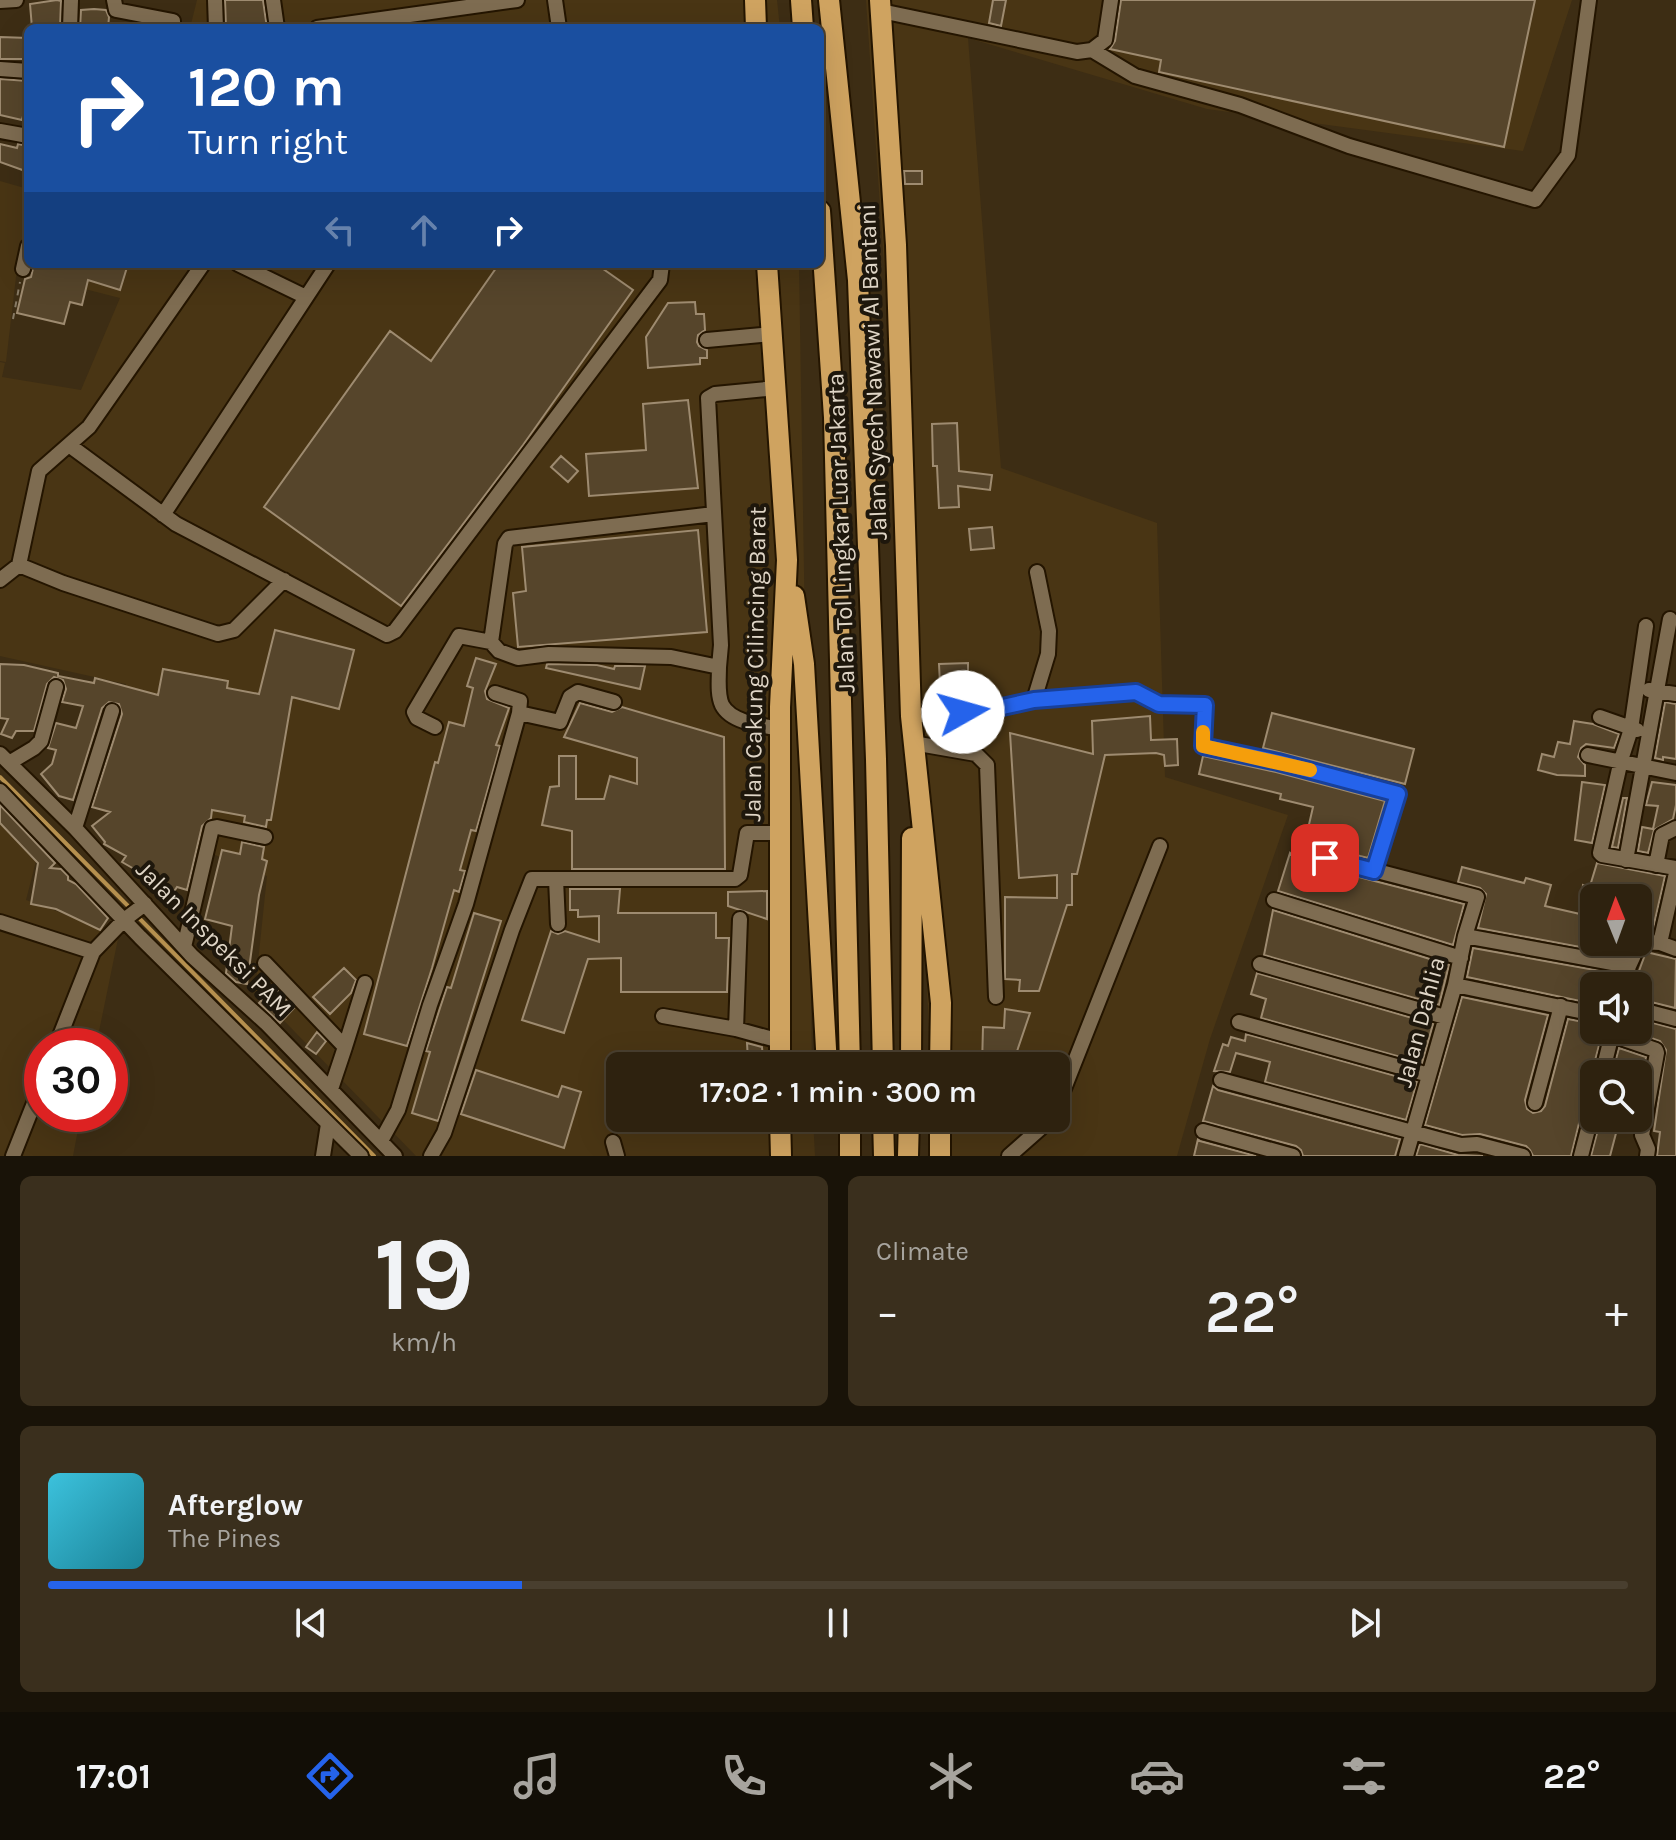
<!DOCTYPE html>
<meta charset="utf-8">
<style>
:root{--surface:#2e220f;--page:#3a2f1d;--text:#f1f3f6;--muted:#a7a49e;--line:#493f2f;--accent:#2563eb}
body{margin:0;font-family:Karla,sans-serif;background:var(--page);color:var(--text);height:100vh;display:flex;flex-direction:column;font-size:30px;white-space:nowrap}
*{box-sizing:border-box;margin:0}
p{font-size:26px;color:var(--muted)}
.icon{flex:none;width:44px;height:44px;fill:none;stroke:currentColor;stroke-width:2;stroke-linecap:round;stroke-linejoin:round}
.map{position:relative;height:1156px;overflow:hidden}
.sheet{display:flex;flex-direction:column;gap:20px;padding:20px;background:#191308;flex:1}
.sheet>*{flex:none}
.top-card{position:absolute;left:24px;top:24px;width:800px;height:244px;border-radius:12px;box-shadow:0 8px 32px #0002,0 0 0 2px var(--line);background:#1a4fa0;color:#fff;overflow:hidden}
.needle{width:52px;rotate:359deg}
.controls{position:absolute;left:1580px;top:884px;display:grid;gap:16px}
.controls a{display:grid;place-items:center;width:72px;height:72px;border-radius:12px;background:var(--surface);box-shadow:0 8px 32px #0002,0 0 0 2px var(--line);font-size:40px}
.speed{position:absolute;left:24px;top:1028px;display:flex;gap:16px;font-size:40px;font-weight:700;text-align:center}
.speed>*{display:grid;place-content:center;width:104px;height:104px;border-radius:50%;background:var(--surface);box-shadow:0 8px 32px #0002,0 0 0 2px var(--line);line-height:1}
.speed .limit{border:12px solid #d22;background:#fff;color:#111}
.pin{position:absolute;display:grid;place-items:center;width:68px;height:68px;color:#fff;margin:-34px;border-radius:16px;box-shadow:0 4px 12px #0006}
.me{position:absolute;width:88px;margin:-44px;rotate:83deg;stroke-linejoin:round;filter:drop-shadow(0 0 6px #0008)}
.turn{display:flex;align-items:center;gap:28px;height:168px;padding:0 32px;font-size:36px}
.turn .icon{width:104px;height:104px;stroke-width:2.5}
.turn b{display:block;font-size:56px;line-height:68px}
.lanes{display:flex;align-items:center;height:76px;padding:0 32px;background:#0003;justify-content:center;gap:40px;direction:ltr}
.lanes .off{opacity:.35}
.big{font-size:60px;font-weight:600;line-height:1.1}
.sheet .card{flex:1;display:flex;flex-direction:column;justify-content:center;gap:12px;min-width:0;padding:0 28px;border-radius:12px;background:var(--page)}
.sheet .dial{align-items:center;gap:0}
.dial b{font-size:104px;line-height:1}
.song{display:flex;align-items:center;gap:24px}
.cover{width:96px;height:96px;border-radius:12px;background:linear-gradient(135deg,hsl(190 70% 55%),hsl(190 70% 35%))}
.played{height:8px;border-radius:4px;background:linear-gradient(90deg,var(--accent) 30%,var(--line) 30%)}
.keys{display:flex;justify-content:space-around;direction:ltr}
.heat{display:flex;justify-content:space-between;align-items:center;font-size:44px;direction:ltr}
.sheet .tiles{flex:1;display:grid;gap:20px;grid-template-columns:1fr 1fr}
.card:last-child{grid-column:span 2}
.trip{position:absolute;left:606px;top:1052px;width:464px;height:80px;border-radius:12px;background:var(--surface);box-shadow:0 8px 32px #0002,0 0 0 2px var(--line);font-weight:600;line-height:80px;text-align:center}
.menu{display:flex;height:128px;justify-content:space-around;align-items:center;background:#120e06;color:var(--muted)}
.menu .icon{width:56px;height:56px}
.menu .current{color:var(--accent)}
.menu b{font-size:36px;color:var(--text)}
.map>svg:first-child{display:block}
.built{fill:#493514}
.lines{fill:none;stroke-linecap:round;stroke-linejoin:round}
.stream{stroke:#b6904e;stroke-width:4}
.building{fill:#56452b;stroke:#9e8b70;stroke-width:2}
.minor-casing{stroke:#241500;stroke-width:18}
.highway-casing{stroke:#241500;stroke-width:24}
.path{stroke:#877a65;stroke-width:2;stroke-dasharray:6 6;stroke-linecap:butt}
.minor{stroke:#7e6c51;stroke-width:14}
.highway{stroke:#cfa360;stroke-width:20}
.route-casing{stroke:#184099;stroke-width:20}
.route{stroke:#2563eb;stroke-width:14}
.slow{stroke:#f59e0b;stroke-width:14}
.labels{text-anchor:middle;stroke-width:8;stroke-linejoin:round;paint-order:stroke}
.street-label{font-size:24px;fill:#dfd5c6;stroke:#1e170c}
</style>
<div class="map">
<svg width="1676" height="1156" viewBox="0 0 1676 1156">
<rect width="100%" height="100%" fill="#3d2d14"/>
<!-- built -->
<path class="built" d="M197 0H777L780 28H190Z
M866 0H1572L1523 151 1207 109 968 38 1001 468 1157 523 1165 777 1288 815 1210 1039 1177 1156H935L933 1118H1056V1066H931L906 590Z
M0 181 28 189V213L16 277 6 362 0 361Z
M71 264H799L812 1066H620V1118H813L815 1156H416L255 991 267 876 116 815 126 684 0 656V362L5 363 2 377 81 390 120 298 65 284Z
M0 820 37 857 26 900 119 934 96 1046H42V1114H81L73 1156H0Z"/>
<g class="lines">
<!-- stream -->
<path class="stream" d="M0 777 131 909
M137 916 374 1156"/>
</g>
<!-- building -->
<path class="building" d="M57 0 61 1 60 28H32L30 4Z
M225 0H263L267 28H226Z
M993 0H1006L1001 26 989 23Z
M1121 0H1535L1504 147 1159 72 1161 60 1110 49 1115 41Z
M94 9 106 10 109 17 108 28H80L81 10Z
M0 37 28 38V59H0Z
M0 79 28 81V95L22 120 0 115Z
M0 144 17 148 18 144 28 146V172L0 162Z
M904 171H922V184H905Z
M34 264H128L120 290 88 280 82 305 70 302 64 324 17 313 25 279 31 277Z
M499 264H596L633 290 523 445 401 606 264 507 390 331 431 361Z
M695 302 696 314H704L705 330 698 335 697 342 699 346 707 350V358H700V364L648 368 646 337 668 303Z
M688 400 698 488 589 496 586 454 646 450 643 404Z
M957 423 959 471 992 475 990 490 958 486 959 507 939 508 937 466H933L932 424Z
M561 456 578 471 568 482 551 467Z
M992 527 994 548 971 550 969 529Z
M698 530 707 632 518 647 513 593 526 591 522 547Z
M275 630 354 650 339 709 292 697 271 820H267L266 827 244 822 245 816 212 810 211 818 202 826 187 890 177 887 169 899 150 887 155 881 122 862 126 856 104 844 105 842 92 826 110 812 92 807 122 714 119 704 109 702 102 708 73 800 59 796 41 774 52 764 56 750 48 748 56 723 76 728 83 706 62 702 66 689 63 680 54 677 47 684 34 731H16L12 738 1 734 8 719 0 718V664L24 665 58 673V676L94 683 95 678 158 695 163 669 228 681 227 688 259 694Z
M476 658 496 664 485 691 487 699 509 708 496 745 500 746 476 831 471 830 460 870 465 871 459 892 454 890 432 968 407 1046 364 1034 435 762 438 763 449 722 464 726 473 688 467 686Z
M968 663V683L940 684 939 664Z
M547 664 597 665 614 669 615 666H645L640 689 546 668Z
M1665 702 1676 704V759L1663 757V760L1655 758Z
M580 703 612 712 622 707 724 737 725 869H572V831L542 825 550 787 559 786V756H576V799H604L610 776 637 784V758L564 737Z
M1272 713 1414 749 1405 784 1263 748Z
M1150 716 1151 740 1177 739 1178 765 1165 766 1164 755 1156 753 1105 755 1077 874H1072V905H1067L1039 991H1019L1020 980 1005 979V897L1057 898V875L1019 878 1010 733 1093 754 1092 721Z
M1574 721 1593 724 1619 734 1614 748 1586 744 1581 748 1578 757 1585 765V776L1557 775 1538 770 1542 754 1554 757 1558 742 1570 744Z
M1203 756 1276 772 1385 801 1368 858 1305 842 1313 807 1280 799 1281 794 1199 774Z
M1582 782 1605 785 1592 843 1575 840Z
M1652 782 1676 785V805L1673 819 1654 830 1648 853 1638 851 1642 827 1653 829 1658 806 1646 805Z
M1623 798H1627L1618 848 1612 847Z
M0 805 55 863 50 868 61 869 68 876V880L76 884 108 918 100 930 56 909 31 904 38 863 0 823Z
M242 842 264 847 262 859 267 861 259 895 247 984 236 982 226 973 232 926 205 919 222 850 240 854Z
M1290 853 1297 861 1464 904 1453 945 1278 891Z
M1597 863 1665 876 1652 933 1642 932 1646 917 1639 916 1642 903 1638 902V898H1622L1604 893 1603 898H1594V942H1629L1623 955 1478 928 1486 894 1480 888 1458 882 1462 867 1524 883 1526 878 1551 885 1545 906 1580 914 1583 885 1590 886Z
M570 889H620L618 913H716V938H729L727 992H621V958L588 959 564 1033 522 1020 551 931 558 934 565 931 599 942V916L578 917V910H570Z
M767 891V919L728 906V892Z
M1273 910 1449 965 1439 1005 1264 955Z
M474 913 501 921 438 1121 412 1113 430 1052 426 1051 440 1008 447 987 451 988Z
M1473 948 1617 974 1614 986H1594V1004L1467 977Z
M1646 952 1676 959 1675 1008 1643 1000 1647 982 1636 979Z
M344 968 356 980 351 993 330 1014 313 997Z
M1257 973 1433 1024 1422 1063 1261 1018 1266 999 1251 994Z
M274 987 294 1008 280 1023 259 1003Z
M1462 997 1548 1015 1525 1100 1527 1109 1533 1113 1541 1111 1545 1106 1568 1019 1594 1024V1030H1603L1592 1072 1594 1096 1588 1098 1584 1103 1571 1156H1533L1530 1150 1526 1146 1480 1134 1462 1135 1425 1125Z
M1005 1009 1030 1013 1012 1066H982L983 1027 1004 1028Z
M1638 1019 1676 1029V1156H1657L1660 1132 1654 1131 1666 1050 1660 1041 1628 1030H1638Z
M317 1032 326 1041 316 1054 306 1047Z
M1246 1034 1417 1082 1406 1120 1265 1082 1270 1062 1236 1053 1230 1072 1214 1071 1223 1044 1228 1046 1231 1037 1245 1041Z
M747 1043 762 1047 763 1060H748Z
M1619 1048 1646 1057 1638 1101V1074H1612Z
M476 1070 558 1097 562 1086 581 1092 564 1148 461 1114Z
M1213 1086 1218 1090 1400 1139 1395 1156H1303L1301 1150 1296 1146 1203 1121Z
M1601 1118H1620L1610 1156H1591Z
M1198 1139 1200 1141 1256 1156H1194Z
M1420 1144 1458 1155 1483 1156H1416Z"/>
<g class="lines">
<!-- minor casing -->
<g class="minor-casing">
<path id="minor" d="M114 0 116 10 173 21
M215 0 216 28
M273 0 277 28
M555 0 559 28
M0 1 16 0
M881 11 1077 52 1092 50 1105 40 1111 0
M70 28 71 0
M317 28 517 0
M1092 50 1135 76 1240 105 1349 146 1535 200 1568 155 1589 0
M0 69 28 71
M0 131 28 136
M238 264 306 297
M23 269 28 246
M707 340 772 334
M69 445 176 524 387 635 395 631 660 280 662 264
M163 515 328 264
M19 565 39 471 89 427 203 264
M0 580 19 565 63 583 218 634 234 630 284 580
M1646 626 1631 729 1621 760 1600 853 1602 855 1676 868
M491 642 505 544 509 538 714 514
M719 667C719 679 717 694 722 705 731 723 764 726 781 729
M1649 690 1676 694
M1034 700 1048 654 1049 631 1037 572
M519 713 560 722 570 697 578 692 614 702
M911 716 989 710 1034 700 1136 692 1159 704 1205 705 1203 746 1278 762 1398 794 1374 871
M1600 717 1637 730
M435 727 417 718 414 712 459 636 491 642 499 651 518 658 549 654 671 657 719 667 721 645 708 398 715 394 776 388
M913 743 976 754 987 765 996 997
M0 754 75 828 192 956 266 1023 395 1156
M1588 755 1676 773
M9 763 34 748 41 741 56 687
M0 791 140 937 361 1156
M75 828 112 711
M1300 851 1477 897 1465 936 1455 985 1406 1156
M1626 860 1670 619
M1656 865 1662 835 1676 828
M556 879 558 924
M1274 900 1461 958
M0 922 93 952
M1465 936 1629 966
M1660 943 1676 873
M184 947 212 828 217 827 265 837
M265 963 345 1047 331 1089
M1260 964 1445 1017
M1455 985 1594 1014
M1624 986 1629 966 1640 942 1660 943 1676 949
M1638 1009 1676 1019
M663 1016 736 1029 780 1041
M1239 1022 1429 1075
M736 1029 740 919
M1612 1035 1656 1050 1657 1053 1642 1135 1648 1149 1647 1156
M56 1046 93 952 124 920 145 904
M345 1047 365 983
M1602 1074 1613 1030
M1221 1080 1438 1139 1461 1145 1477 1144 1523 1156
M1535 1103 1561 1006
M1056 1109 1160 846
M1203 1131 1293 1156
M381 1141 398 1110 430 1005 466 904 519 713 520 701 495 693
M613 1142 617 1156
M13 1156 42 1083
M323 1156 328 1124
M431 1156 444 1133 512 930 532 879H735L740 875 747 833H779
M1009 1156 1052 1118
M1581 1156 1594 1106"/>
</g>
<!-- highway casing -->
<g class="highway-casing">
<path id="highway" d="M755 0 756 28
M801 0 803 28
M829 0 858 280 876 759 883 1066
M880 0 896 245 911 716 941 1003 940 1066
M820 211 834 417 850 1066
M767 264 787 560 780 707V1066
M794 596 804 664 827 1066
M911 1066 912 838
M780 1118 781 1156
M850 1118V1156
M883 1118 884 1156
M908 1156 909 1118
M940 1156V1118"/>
</g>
<!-- path -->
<path class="path" d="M13 319 20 282"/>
<!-- minor -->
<use href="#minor" class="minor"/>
<!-- highway -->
<use href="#highway" class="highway"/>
</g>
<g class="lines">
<!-- route casing -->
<g class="route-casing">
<path id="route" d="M963 712 989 710 1034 700 1136 692 1159 704 1205 705 1203 746 1278 762 1398 794 1374 871 1325 858"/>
</g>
<!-- route -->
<use href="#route" class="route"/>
<!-- slow -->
<path class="slow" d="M1203 732V746L1310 770"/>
</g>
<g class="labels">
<!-- street labels -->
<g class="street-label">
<text transform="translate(873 372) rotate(-92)" y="8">Jalan Syech Nawawi Al Bantani</text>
<text transform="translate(841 533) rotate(-92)" y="8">Jalan Tol Lingkar Luar Jakarta</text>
<text transform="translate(755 664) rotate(-89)" y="8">Jalan Cakung Cilincing Barat</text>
<text transform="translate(214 939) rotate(45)" y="8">Jalan Inspeksi PAM</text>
<text transform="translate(1420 1022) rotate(-75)" y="8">Jalan Dahlia</text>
</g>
</g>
</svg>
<div class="controls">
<a><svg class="needle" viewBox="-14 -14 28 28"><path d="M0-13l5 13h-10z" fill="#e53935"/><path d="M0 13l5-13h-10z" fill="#a7a49e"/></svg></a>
<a><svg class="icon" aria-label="sound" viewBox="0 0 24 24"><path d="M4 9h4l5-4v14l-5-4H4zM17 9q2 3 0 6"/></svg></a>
<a><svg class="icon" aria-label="search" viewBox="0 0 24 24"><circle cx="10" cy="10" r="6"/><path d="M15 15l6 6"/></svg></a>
</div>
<div class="speed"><div class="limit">30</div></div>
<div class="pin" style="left:1325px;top:858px;background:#d93025"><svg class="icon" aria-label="arrive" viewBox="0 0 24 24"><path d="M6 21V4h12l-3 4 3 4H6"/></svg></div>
<svg class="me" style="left:963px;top:712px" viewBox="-20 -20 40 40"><circle r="19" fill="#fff"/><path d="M0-13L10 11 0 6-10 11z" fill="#2563eb"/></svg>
<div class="trip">17:02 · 1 min · 300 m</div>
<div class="top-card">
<div class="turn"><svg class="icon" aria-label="right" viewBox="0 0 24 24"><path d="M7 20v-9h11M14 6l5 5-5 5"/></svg><div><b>120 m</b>Turn right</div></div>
<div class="lanes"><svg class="icon off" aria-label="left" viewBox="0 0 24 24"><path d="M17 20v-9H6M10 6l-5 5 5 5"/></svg><svg class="icon off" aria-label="ahead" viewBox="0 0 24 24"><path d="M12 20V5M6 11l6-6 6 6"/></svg><svg class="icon" aria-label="right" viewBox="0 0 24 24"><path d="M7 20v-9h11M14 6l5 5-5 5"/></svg></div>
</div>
</div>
<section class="sheet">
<div class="tiles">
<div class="card dial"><b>19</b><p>km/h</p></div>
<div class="card"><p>Climate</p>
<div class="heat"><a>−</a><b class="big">22°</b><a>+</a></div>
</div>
<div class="card">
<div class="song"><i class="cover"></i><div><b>Afterglow</b><p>The Pines</p></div></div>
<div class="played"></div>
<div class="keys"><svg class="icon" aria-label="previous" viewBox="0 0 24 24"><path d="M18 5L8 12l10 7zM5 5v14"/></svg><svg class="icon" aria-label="pause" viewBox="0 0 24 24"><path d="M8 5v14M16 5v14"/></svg><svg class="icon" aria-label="next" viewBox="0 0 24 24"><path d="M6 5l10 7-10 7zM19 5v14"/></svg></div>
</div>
</div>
</section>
<nav class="menu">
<b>17:01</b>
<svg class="icon current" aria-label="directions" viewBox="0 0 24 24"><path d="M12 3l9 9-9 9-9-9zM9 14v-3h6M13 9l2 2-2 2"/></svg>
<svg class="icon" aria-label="music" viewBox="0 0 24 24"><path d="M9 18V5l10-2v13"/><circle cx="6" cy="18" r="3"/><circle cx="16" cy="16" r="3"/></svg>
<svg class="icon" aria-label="phone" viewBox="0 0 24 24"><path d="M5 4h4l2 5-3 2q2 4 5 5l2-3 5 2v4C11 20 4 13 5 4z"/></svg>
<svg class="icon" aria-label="climate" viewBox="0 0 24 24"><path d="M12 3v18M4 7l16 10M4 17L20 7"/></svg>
<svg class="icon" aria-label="car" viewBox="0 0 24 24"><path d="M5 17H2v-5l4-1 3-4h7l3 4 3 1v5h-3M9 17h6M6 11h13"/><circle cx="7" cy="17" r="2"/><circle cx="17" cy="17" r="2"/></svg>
<svg class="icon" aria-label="filters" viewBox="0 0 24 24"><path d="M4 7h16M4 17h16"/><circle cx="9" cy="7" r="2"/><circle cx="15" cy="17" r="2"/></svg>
<b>22°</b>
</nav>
